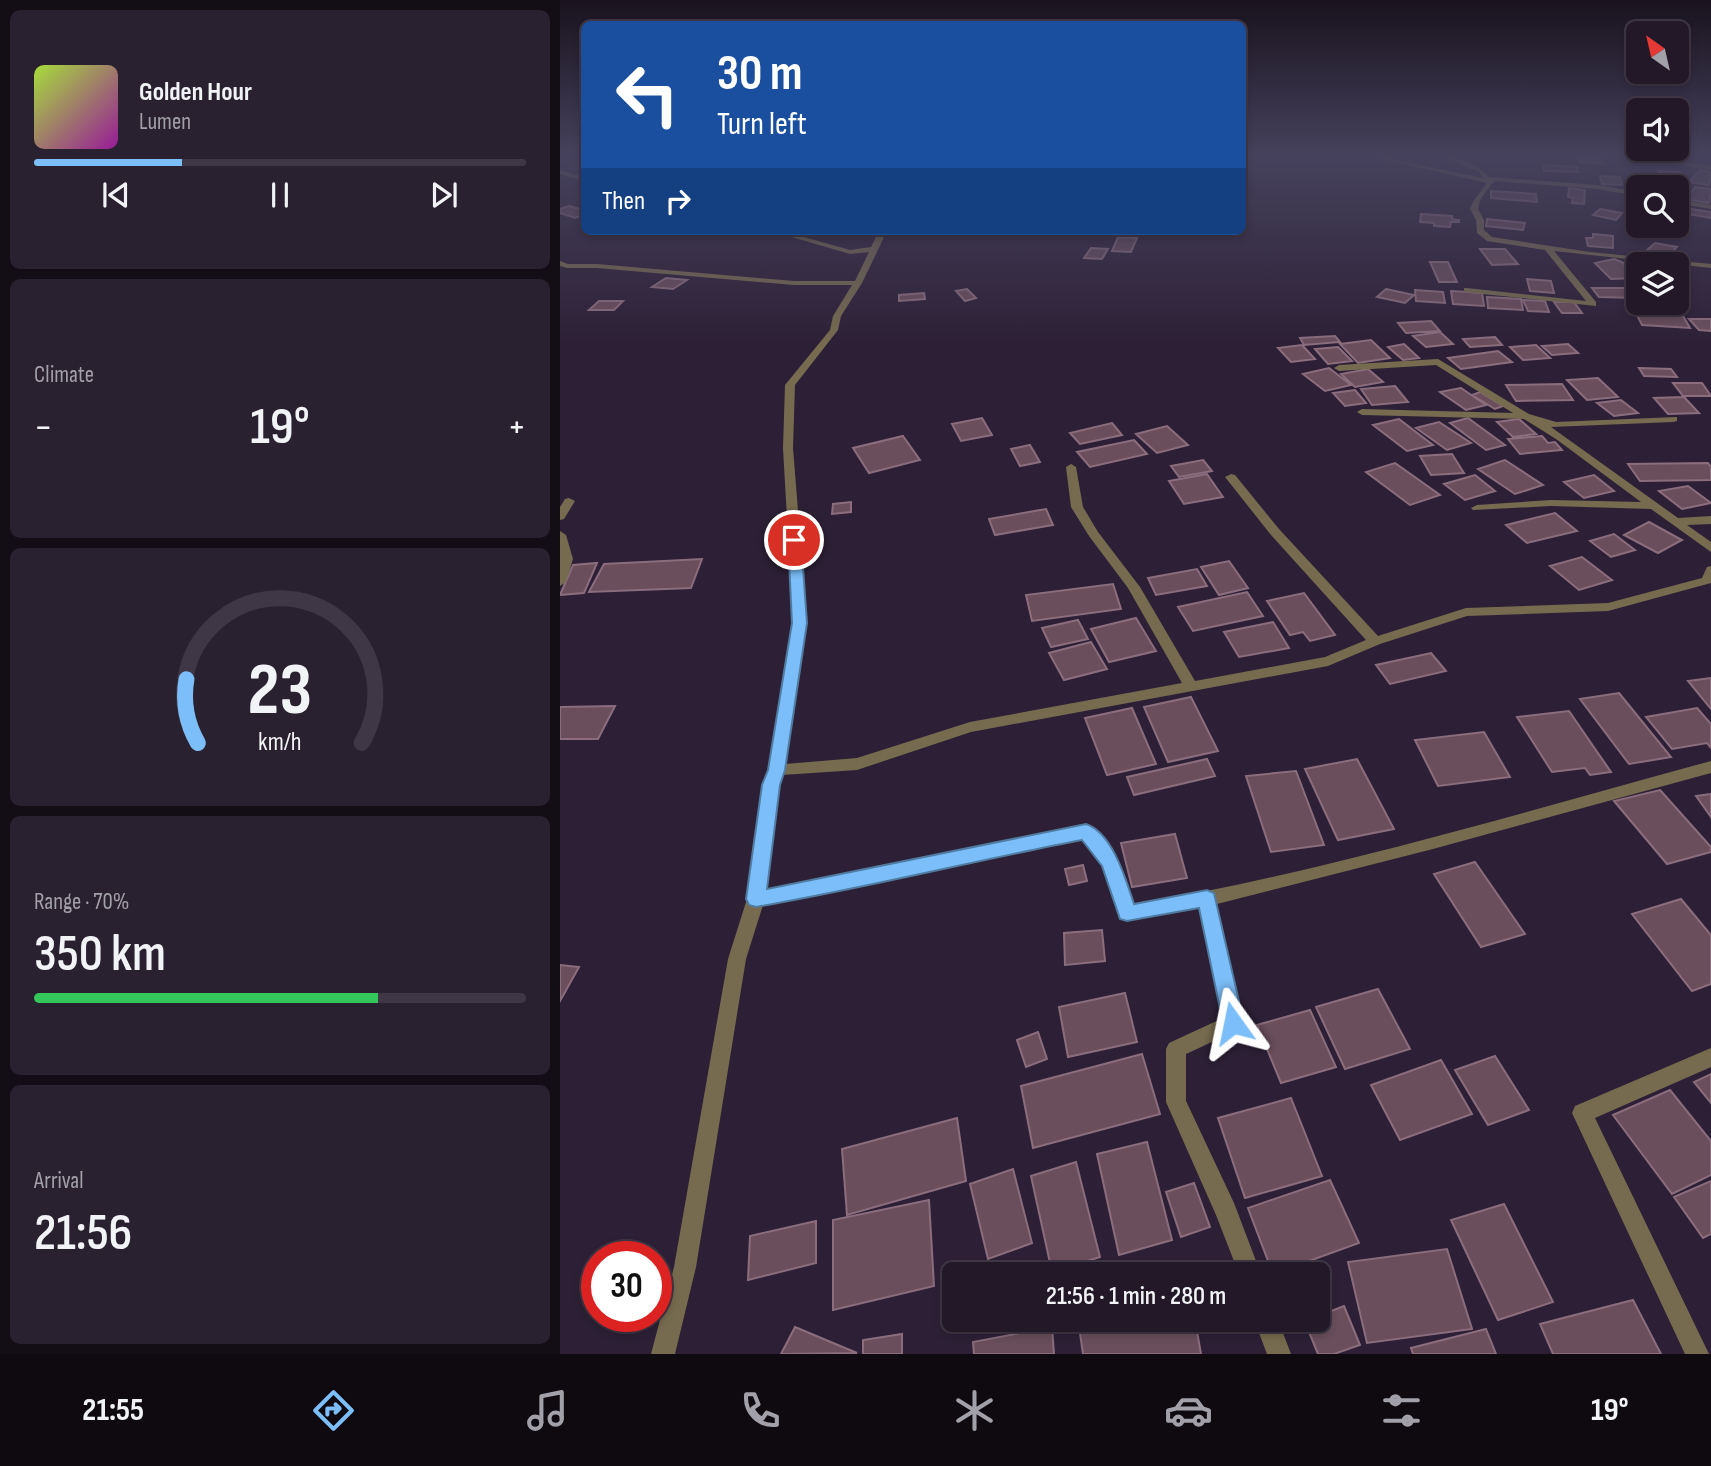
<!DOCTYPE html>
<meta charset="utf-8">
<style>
:root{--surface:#221828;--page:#2a2130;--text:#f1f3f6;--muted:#a2a0a8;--line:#3f3745;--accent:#7cbef9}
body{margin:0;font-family:"Sofia Sans Condensed",sans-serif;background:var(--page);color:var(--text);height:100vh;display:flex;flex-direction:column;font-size:26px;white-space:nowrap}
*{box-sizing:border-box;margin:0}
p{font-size:23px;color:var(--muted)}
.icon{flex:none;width:38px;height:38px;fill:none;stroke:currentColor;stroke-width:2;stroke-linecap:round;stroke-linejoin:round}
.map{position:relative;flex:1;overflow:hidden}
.sheet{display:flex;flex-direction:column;gap:10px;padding:10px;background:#130d16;width:560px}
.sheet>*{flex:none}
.guide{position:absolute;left:21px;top:21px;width:665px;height:214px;border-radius:10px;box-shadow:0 4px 10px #0003,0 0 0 2px var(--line);background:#1a4fa0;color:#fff;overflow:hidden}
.needle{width:46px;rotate:326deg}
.buttons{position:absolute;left:1066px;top:21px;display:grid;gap:14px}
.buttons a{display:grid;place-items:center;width:63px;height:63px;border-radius:10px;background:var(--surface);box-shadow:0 4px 10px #0003,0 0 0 2px var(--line);font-size:35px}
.speed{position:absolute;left:21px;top:1241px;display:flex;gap:14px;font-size:35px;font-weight:700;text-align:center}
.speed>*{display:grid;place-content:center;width:91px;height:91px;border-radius:50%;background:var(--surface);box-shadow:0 4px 10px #0003,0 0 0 2px var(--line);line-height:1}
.speed .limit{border:10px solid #d22;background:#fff;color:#111}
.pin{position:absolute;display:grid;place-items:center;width:60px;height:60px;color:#fff;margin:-30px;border:4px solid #fff;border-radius:50%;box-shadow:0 2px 7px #0007}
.me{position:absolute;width:77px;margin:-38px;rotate:348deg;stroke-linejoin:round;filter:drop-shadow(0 0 5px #0008)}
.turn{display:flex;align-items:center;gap:24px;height:147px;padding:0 21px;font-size:32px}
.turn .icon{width:91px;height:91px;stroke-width:2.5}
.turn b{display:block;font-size:49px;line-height:60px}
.then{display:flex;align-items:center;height:66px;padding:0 21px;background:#0003;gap:14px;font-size:26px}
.big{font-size:52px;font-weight:600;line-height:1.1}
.sheet .widget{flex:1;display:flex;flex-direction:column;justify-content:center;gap:10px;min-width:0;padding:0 24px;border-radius:10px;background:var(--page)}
.sheet .dial{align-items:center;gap:0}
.dial svg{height:182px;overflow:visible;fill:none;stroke:var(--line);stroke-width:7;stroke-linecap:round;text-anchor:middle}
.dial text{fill:var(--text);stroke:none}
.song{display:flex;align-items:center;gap:21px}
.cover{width:84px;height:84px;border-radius:10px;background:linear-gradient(135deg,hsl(80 70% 55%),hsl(300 70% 35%))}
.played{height:7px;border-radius:4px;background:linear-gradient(90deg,var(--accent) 30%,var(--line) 30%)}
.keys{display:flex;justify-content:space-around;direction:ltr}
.heat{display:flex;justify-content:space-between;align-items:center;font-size:38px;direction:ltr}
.charge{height:10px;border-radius:5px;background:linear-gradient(90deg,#34c759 70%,var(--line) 0)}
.trip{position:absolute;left:382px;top:1262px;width:388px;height:70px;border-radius:10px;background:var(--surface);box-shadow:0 4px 10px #0003,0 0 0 2px var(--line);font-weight:600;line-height:70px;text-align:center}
.dock{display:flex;height:112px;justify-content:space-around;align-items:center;background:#0e0a10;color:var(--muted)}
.dock .icon{width:49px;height:49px}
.dock .current{color:var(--accent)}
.dock b{font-size:32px;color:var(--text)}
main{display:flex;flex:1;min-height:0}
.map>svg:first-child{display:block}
.building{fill:#6a4e5c;stroke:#8b6d7d;stroke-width:2}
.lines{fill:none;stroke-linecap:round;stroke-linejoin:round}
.street{fill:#776b4f;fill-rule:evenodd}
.route{fill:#7cbef9;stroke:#517ca2;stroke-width:2}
</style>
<main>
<section class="sheet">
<div class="widget">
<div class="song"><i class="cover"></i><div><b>Golden Hour</b><p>Lumen</p></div></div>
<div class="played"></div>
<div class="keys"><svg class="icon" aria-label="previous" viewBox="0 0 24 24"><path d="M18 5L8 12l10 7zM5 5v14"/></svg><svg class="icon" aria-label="pause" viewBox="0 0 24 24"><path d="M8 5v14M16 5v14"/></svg><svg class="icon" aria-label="next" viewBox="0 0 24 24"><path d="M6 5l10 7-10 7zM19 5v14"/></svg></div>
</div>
<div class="widget"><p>Climate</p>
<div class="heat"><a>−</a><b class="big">19°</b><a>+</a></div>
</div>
<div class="widget dial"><svg viewBox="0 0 100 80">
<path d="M14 69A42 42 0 1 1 86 69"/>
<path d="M14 69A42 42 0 0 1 9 41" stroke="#7cbef9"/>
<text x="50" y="56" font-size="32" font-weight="700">23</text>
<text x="50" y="72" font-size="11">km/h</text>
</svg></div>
<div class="widget"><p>Range · 70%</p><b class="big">350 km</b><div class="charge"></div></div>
<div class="widget"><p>Arrival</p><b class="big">21:56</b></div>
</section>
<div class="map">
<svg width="1151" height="1354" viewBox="0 0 1151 1354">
<rect width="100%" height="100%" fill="#2d2036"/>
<!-- building -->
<path class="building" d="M1020 156H1042L1043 164 1020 162Z
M983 165 1017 167 1018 172 984 171Z
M1140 170 1151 172 1149 185 1129 182Z
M1098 171 1120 172 1124 179 1102 178Z
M1040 176 1060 177 1062 185 1042 184Z
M1107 181 1129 185 1119 197 1116 196V187H1102Z
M1135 187 1151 189 1149 203 1126 199Z
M1009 188 1025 190 1024 204 1012 203 1013 198 1008 197Z
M931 191 976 194 977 202 931 198Z
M9 206 24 210V215L15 218 0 213V209Z
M1124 208 1151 212V218L1122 213Z
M1040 209 1062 213 1056 220 1033 215Z
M861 214 892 216V219L899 220V222H891L890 227 874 226V223L860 222Z
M927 219 965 223 963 230 926 226Z
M1033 234 1053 236V248L1028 246 1026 238H1033Z
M558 237 577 238 571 252 552 251Z
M1095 243 1117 247 1108 256 1086 251Z
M531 248 548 249 542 259 524 258Z
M920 249H945L958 264 932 265Z
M1054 259 1062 262 1078 278 1051 279 1035 263Z
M870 262H888L897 282H879Z
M106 278 127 280 113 289 92 287Z
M967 279 991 281 994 293 970 291Z
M1032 288H1068L1076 298 1039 297Z
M407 289 416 298 405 301 396 291Z
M826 289 854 295 845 303 817 297Z
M855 290 883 292 885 303 856 301Z
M891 291 922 293 924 306 893 304Z
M364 293 365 299 339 301V295Z
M927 297 961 299 963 310 928 308Z
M963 300 985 301 989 312 968 311Z
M39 301H63L54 310H29Z
M994 302H1014L1022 313H1002Z
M1076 313 1123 316 1130 328 1082 325Z
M1129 319H1151V331L1139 330Z
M871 321 880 331 846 333 838 323Z
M880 332 893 344 866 347 853 336Z
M775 336 780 342 744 345 740 338Z
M935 337 942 345 910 347 903 339Z
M811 340 830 358 798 363 780 344Z
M844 344 859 358 843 360 828 347Z
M1008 344 1018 353 992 355 982 346Z
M742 345 755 359 731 362 718 348Z
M976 345 990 358 963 360 950 347Z
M778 347 792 361 768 364 755 349Z
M938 351 952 362 901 369 888 358Z
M769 368 791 385 765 391 743 374Z
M1079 368 1111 369 1117 377 1084 376Z
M808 369 823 382 795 387 781 374Z
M1038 378 1058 397 1027 400 1007 380Z
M1113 383H1142L1151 396H1123Z
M1002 384 1013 400 956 401 946 385Z
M835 386 848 402 812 405 801 389Z
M901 388 926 405 906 410 880 392Z
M795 390 806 403 785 406 773 393Z
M920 392 943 406 935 409 912 395Z
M1124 397 1139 413 1108 414 1094 398Z
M1061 400 1078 413 1054 416 1037 403Z
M422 418 432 435 401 441 392 424Z
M908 418 945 445 926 450 890 423Z
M839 419 873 445 847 451 813 425Z
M959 419 976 434 953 437 937 422Z
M879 422 911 443 887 450 856 428Z
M552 423 562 435 520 444 510 433Z
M607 426 628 445 597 453 576 434Z
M343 436 360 460 309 473 293 448Z
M982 436 988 443 995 442 1002 450 960 454 948 439Z
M574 440 587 454 530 467 517 452Z
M470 445 480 462 460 466 451 449Z
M892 454 904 473 871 475 860 456Z
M643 460 652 471 619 477 611 466Z
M945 460 983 485 955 494 918 469Z
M835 463 880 495 850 505 806 472Z
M1148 463 1151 467V480L1080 481 1068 464Z
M647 474 663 497 624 504 609 481Z
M915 475 935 491 905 500 884 484Z
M1034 475 1054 491 1024 498 1004 482Z
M1128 486 1151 503 1122 509 1099 491Z
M291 502V512L272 514 273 504Z
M486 509 493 525 435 535 429 519Z
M995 513 1017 531 967 543 946 525Z
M1089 522 1122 540 1098 553 1064 535Z
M1054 534 1075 550 1051 557 1030 541Z
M1022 557 1052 580 1019 590 990 566Z
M142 559 131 588 29 592 44 564Z
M669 561 688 588 659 595 641 567Z
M37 563 24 593 0 595 13 565Z
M637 569 647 586 596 595 588 578Z
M553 584 561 609 472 621 466 595Z
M687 592 703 616 633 631 618 607Z
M744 593 775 635 750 641 743 632 730 635 707 601Z
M576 618 596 651 549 662 531 629Z
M518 620 528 639 491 647 482 628Z
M713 622 729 648 679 657 664 632Z
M531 642 547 669 504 680 489 653Z
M871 653 886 671 830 684 816 665Z
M1151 678V709L1128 681Z
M1059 693 1111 757 1069 764 1020 699Z
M631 697 658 751 608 762 584 707Z
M55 706 38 739H0V707Z
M572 708 596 764 547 775 525 718Z
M1137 708 1151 724V748L1147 743 1112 749 1086 717Z
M1009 711 1051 772 1030 775 1025 768 992 772 957 717Z
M924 732 950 777 878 786 855 740Z
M647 759 655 776 574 795 567 777Z
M797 759 834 829 778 840 745 769Z
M736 771 764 845 711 852 686 776Z
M1100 790 1151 847V852L1107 864 1054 801Z
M1151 794V817L1136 796Z
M615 834 627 878 572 887 561 843Z
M915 862 965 934 921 947 874 874Z
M523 865 527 881 509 885 505 869Z
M1121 899 1151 935V984L1132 991 1072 914Z
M542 930 545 961 505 965 504 933Z
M0 965 19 967 0 1001Z
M818 989 850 1049 785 1069 756 1007Z
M565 993 577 1042 508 1057 499 1007Z
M750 1010 776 1067 721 1083 697 1025Z
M478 1032 487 1059 466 1067 457 1040Z
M582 1054 600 1114 473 1148 461 1086Z
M935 1056 969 1110 928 1125 895 1070Z
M881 1060 912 1114 840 1140 811 1085Z
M1151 1074V1103L1134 1082Z
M1110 1090 1151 1141V1175L1112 1194 1053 1115Z
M731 1098 762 1176 685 1198 658 1118Z
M397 1118 406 1181 287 1215 282 1149Z
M587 1142 612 1240 559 1255 537 1154Z
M516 1162 540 1257 492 1272 471 1176Z
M453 1169 472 1243 428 1259 410 1184Z
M770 1180 799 1243 713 1274 688 1208Z
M1151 1181V1234L1143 1238 1114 1197Z
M634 1183 650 1227 621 1237 606 1192Z
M369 1200 374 1286 273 1310V1220Z
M944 1204 993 1302 938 1320 891 1220Z
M256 1221V1263L188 1280 190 1236Z
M887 1249 912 1329 807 1343 788 1262Z
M1073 1300 1101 1354H993L980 1324Z
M784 1306 800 1345 774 1354H758L744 1320H758V1316Z
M518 1320H635L641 1354H523Z
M235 1327 297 1353 221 1354Z
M492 1327 494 1354H414L413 1342Z
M926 1329 936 1354H853L851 1348Z
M342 1334V1354H303V1340Z"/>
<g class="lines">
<!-- street -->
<path class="street" d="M807 156H817L923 178 919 172 880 156C895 155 920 165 929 177L1038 185 1078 192V196L1038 189 934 181 920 200 918 209 924 220V230L932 237 1030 252 1151 264V268L994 251 1036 302V306L904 292V288H907L1026 301 985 250 927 241 917 233 916 220 910 209 914 200 927 183Z
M1067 156H1081L1151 166V170Z
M0 170 24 177V181L0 174Z
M1116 199 1151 205V209L1116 203Z
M211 231H223L290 250 311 247 319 231H327L302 283 281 316 278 330 235 385 233 448 247 623 225 764 297 758 410 722 622 683 568 588 529 536 511 507 506 467 511 464 516 467 523 507 538 532 580 587 635 681 765 657 806 640 711 535 665 477 671 474 675 475 719 529 818 636 906 608 1048 603 1142 578 1147 567 1151 566V583L1048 611 907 616 820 644 768 666 411 732 297 770 222 775 219 785 206 890 526 826 532 828 557 858 573 905C768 871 960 813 1151 761V773L873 849 657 904 683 1023 680 1029 626 1054V1101L674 1203 701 1274H679L656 1215 606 1102V1049L609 1043 663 1018 640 907 567 920 561 918 543 866 522 839 203 905 186 959 136 1267 115 1354H91L114 1267 168 959 187 899 203 785 208 770 233 623 223 448 225 385 270 330 273 316 292 285H234L37 268H7L0 266V261L8 264H37L234 281H295L309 252 290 254Z
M878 359 969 414 996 422 1117 417V421L1113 422 991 427 1118 518 1151 516V524L1127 525 1151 542V552L1091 509 991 506 913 510 911 508 917 505 991 500 1081 502 996 439 964 419 802 415 797 412 802 409 953 413 876 365 779 371 774 368 779 365Z
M9 498 15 501 4 519 0 520V507L5 499Z
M0 531 6 535 13 559 6 582 0 586Z
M1151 1048V1067L1035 1118 1149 1354H1125L1012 1113 1015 1106Z
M694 1320H718L731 1354H707Z"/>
</g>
<!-- sky -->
<linearGradient id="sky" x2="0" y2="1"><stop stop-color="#19121e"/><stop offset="0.45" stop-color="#46425d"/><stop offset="1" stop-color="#46425d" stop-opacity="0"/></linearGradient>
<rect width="1151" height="345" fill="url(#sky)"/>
<!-- route -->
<path class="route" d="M234 535 241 540 247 623 225 770 220 785 207 889 526 824C553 833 566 880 574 904L647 890 654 893 684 1023 681 1030 673 1033 666 1030 663 1023 639 908 567 921 560 919 542 866 522 840C413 861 306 888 196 907L189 905 186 899 202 785 208 770 232 623 228 540Z"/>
</svg>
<div class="buttons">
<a><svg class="needle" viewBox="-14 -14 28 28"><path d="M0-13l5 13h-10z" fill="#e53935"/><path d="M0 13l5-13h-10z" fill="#a2a0a8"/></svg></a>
<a><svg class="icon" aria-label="sound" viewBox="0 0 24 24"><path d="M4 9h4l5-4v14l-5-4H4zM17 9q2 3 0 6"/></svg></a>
<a><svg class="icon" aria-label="search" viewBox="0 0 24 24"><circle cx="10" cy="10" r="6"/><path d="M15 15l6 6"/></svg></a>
<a><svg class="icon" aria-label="layers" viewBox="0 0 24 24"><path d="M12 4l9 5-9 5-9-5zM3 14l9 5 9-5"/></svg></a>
</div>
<div class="speed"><div class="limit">30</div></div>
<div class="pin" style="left:234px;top:540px;background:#d93025"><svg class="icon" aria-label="arrive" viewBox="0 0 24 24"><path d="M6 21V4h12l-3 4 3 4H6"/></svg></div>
<svg class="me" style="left:673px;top:1023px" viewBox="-20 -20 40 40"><path d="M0-17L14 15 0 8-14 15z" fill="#7cbef9" stroke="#fff" stroke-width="4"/></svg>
<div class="trip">21:56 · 1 min · 280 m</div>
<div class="guide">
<div class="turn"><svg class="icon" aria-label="left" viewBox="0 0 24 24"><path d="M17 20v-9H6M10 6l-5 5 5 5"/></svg><div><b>30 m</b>Turn left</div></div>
<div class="then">Then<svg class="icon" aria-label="right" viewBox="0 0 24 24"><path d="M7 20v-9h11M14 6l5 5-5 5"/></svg></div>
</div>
</div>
</main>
<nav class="dock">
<b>21:55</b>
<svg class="icon current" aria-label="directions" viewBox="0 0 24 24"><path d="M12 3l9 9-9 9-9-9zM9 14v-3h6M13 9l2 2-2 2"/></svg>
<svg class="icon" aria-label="music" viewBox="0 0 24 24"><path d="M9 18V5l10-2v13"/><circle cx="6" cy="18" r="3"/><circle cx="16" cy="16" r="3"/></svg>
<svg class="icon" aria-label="phone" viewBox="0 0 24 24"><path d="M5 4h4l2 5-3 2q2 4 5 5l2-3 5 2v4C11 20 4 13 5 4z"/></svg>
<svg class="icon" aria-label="climate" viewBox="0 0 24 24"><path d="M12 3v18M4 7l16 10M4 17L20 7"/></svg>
<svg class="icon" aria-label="car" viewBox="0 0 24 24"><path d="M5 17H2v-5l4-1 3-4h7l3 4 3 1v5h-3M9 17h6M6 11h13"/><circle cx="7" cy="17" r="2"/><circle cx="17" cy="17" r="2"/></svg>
<svg class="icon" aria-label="filters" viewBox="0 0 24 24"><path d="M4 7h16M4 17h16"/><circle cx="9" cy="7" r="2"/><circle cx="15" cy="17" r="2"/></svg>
<b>19°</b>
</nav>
